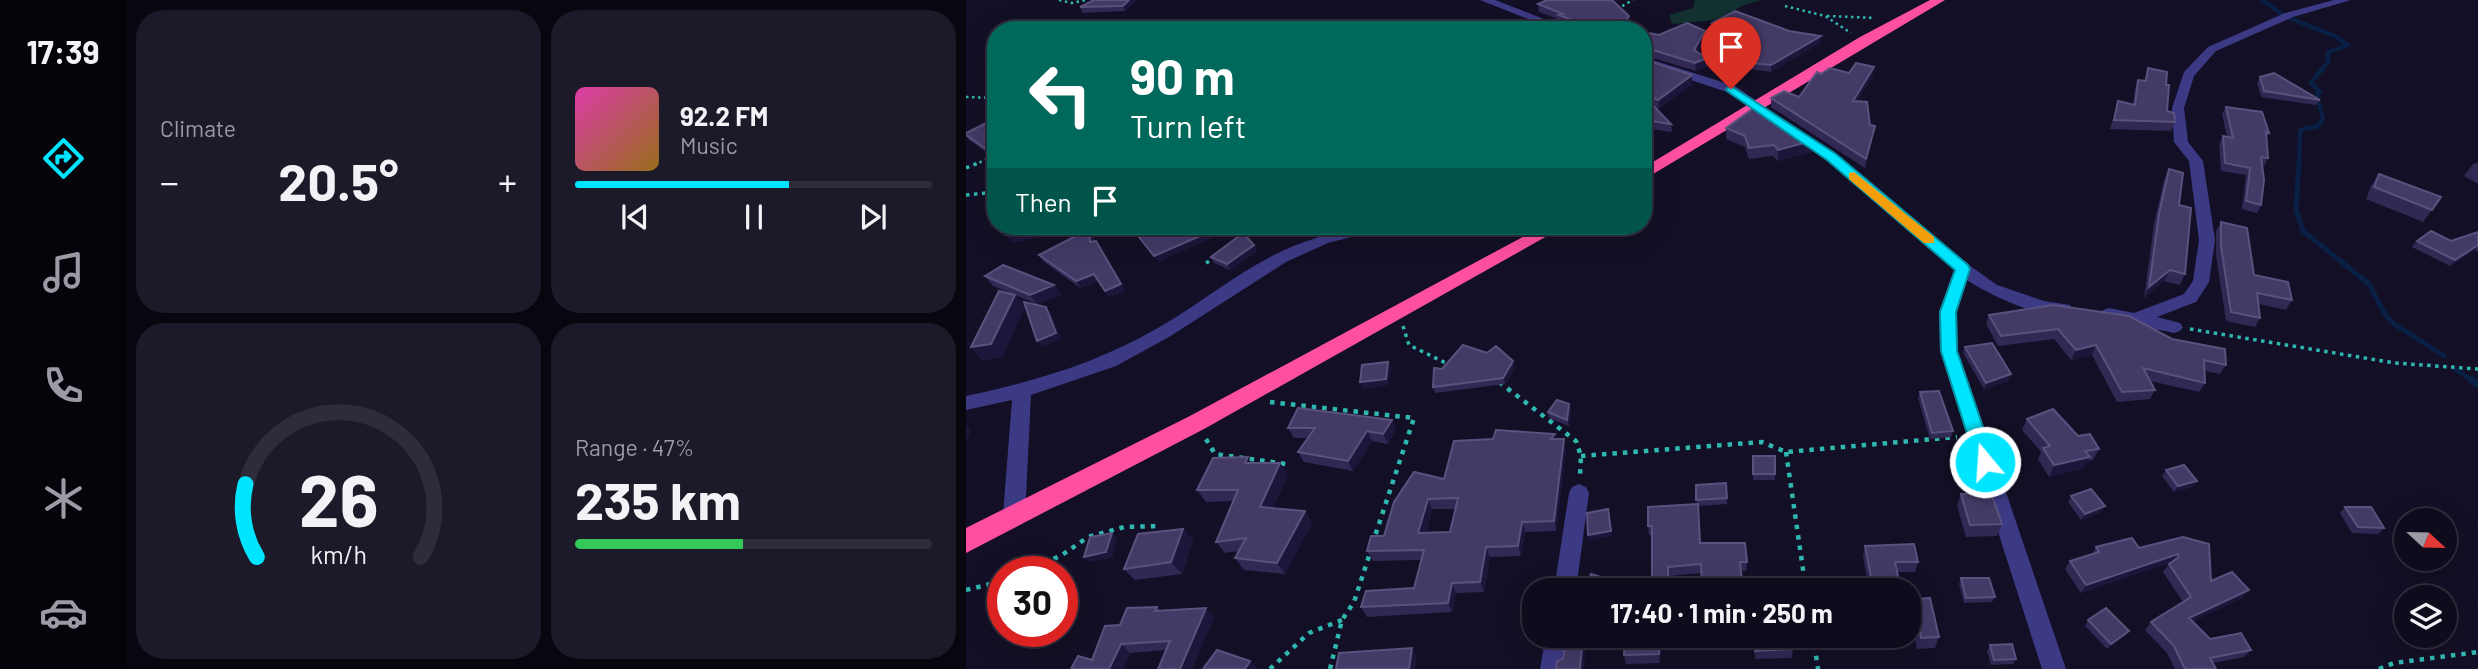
<!DOCTYPE html>
<meta charset="utf-8">
<style>
:root{--surface:#0e0b1c;--page:#1c1929;--text:#f1f3f6;--muted:#9b9ba3;--line:#2e2b3b;--accent:#00e5ff}
body{margin:0;font-family:Barlow,sans-serif;background:var(--page);color:var(--text);height:100vh;display:flex;flex-direction:column;font-size:26px;white-space:nowrap}
*{box-sizing:border-box;margin:0}
p{font-size:23px;color:var(--muted)}
.icon{flex:none;width:38px;height:38px;fill:none;stroke:currentColor;stroke-width:2;stroke-linecap:round;stroke-linejoin:round}
.map{position:relative;flex:1;overflow:hidden}
.drawer{display:flex;flex-direction:column;gap:10px;padding:10px;background:#08060f;width:840px}
.drawer>*{flex:none}
.hud{position:absolute;left:21px;top:21px;width:665px;height:214px;border-radius:28px;box-shadow:0 7px 28px #0002,0 0 0 2px var(--line);background:#00695c;color:#fff;overflow:hidden}
.needle{width:46px;rotate:112deg}
.controls{position:absolute;left:1428px;top:508px;display:grid;gap:14px}
.controls a{display:grid;place-items:center;width:63px;height:63px;border-radius:50%;background:var(--surface);box-shadow:0 7px 28px #0002,0 0 0 2px var(--line);font-size:35px}
.speed{position:absolute;left:21px;top:556px;display:flex;gap:14px;font-size:35px;font-weight:700;text-align:center}
.speed>*{display:grid;place-content:center;width:91px;height:91px;border-radius:50%;background:var(--surface);box-shadow:0 7px 28px #0002,0 0 0 2px var(--line);line-height:1}
.speed .limit{border:10px solid #d22;background:#fff;color:#111}
.pin{position:absolute;display:grid;place-items:center;width:60px;height:60px;color:#fff;margin:-72px -30px;border-radius:50% 50% 50% 0;rotate:-45deg;box-shadow:0 0 7px #0007}
.pin .icon{rotate:45deg}
.me{position:absolute;width:77px;margin:-38px;rotate:342deg;stroke-linejoin:round;filter:drop-shadow(0 0 5px #0008)}
.turn{display:flex;align-items:center;gap:24px;height:147px;padding:0 28px;font-size:32px}
.turn .icon{width:91px;height:91px;stroke-width:2.5}
.turn b{display:block;font-size:49px;line-height:60px}
.then{display:flex;align-items:center;height:66px;padding:0 28px;background:#0003;gap:14px;font-size:26px}
.big{font-size:52px;font-weight:700;line-height:1.1}
.drawer .tile{flex:1;display:flex;flex-direction:column;justify-content:center;gap:10px;min-width:0;padding:0 24px;border-radius:28px;background:var(--page)}
.drawer .dial{align-items:center;gap:0}
.dial svg{height:182px;overflow:visible;fill:none;stroke:var(--line);stroke-width:7;stroke-linecap:round;text-anchor:middle}
.dial text{fill:var(--text);stroke:none}
.song{display:flex;align-items:center;gap:21px}
.cover{width:84px;height:84px;border-radius:10px;background:linear-gradient(135deg,hsl(320 70% 55%),hsl(40 70% 35%))}
.played{height:7px;border-radius:4px;background:linear-gradient(90deg,var(--accent) 60%,var(--line) 60%)}
.keys{display:flex;justify-content:space-around;direction:ltr}
.heat{display:flex;justify-content:space-between;align-items:center;font-size:38px;direction:ltr}
.charge{height:10px;border-radius:5px;background:linear-gradient(90deg,#34c759 47%,var(--line) 0)}
.drawer .tiles{flex:1;display:grid;gap:10px;grid-template-columns:repeat(2,1fr)}
.trip{position:absolute;left:556px;top:578px;width:399px;height:70px;border-radius:28px;background:var(--surface);box-shadow:0 7px 28px #0002,0 0 0 2px var(--line);font-weight:700;line-height:70px;text-align:center}
main{display:flex;flex:1;min-height:0}
.dock{display:flex;flex-direction:column;width:126px;justify-content:space-around;align-items:center;background:#06040b;color:var(--muted)}
.dock .icon{width:49px;height:49px}
.dock .active{color:var(--accent)}
.dock b{font-size:32px;color:var(--text)}
.map>svg:first-child{display:block}
.green{fill:#12302f}
.lines{fill:none;stroke-linecap:round;stroke-linejoin:round}
.stream-far2{stroke:#0a1f44;stroke-width:4.5}
.stream-far1{stroke:#0a1f44;stroke-width:5}
.stream{stroke:#0a1f44;stroke-width:8}
.path-far2{stroke:#2fb8b0;stroke-width:2.5;stroke-dasharray:2.5 3.5;stroke-linecap:butt}
.path-far1{stroke:#2fb8b0;stroke-width:3.5;stroke-dasharray:3.5 4.5;stroke-linecap:butt}
.path{stroke:#2fb8b0;stroke-width:4.5;stroke-dasharray:4.5 6;stroke-linecap:butt}
.street{fill:#3d3a85;fill-rule:evenodd}
.highway{fill:#ff4fa3;fill-rule:evenodd}
.wall{fill:#312854;fill-rule:evenodd}
.shaded-wall{fill:#1d163a}
.building{fill:#433a66;stroke:#5a527e;stroke-width:2;fill-rule:evenodd}
.route{fill:#00e5ff;stroke:#0095a6;stroke-width:2}
.slow{fill:#f59e0b}
</style>
<main>
<nav class="dock">
<b>17:39</b>
<svg class="icon active" aria-label="directions" viewBox="0 0 24 24"><path d="M12 3l9 9-9 9-9-9zM9 14v-3h6M13 9l2 2-2 2"/></svg>
<svg class="icon" aria-label="music" viewBox="0 0 24 24"><path d="M9 18V5l10-2v13"/><circle cx="6" cy="18" r="3"/><circle cx="16" cy="16" r="3"/></svg>
<svg class="icon" aria-label="phone" viewBox="0 0 24 24"><path d="M5 4h4l2 5-3 2q2 4 5 5l2-3 5 2v4C11 20 4 13 5 4z"/></svg>
<svg class="icon" aria-label="climate" viewBox="0 0 24 24"><path d="M12 3v18M4 7l16 10M4 17L20 7"/></svg>
<svg class="icon" aria-label="car" viewBox="0 0 24 24"><path d="M5 17H2v-5l4-1 3-4h7l3 4 3 1v5h-3M9 17h6M6 11h13"/><circle cx="7" cy="17" r="2"/><circle cx="17" cy="17" r="2"/></svg>
</nav>
<section class="drawer">
<div class="tiles">
<div class="tile"><p>Climate</p>
<div class="heat"><a>−</a><b class="big">20.5°</b><a>+</a></div>
</div>
<div class="tile">
<div class="song"><i class="cover"></i><div><b>92.2 FM</b><p>Music</p></div></div>
<div class="played"></div>
<div class="keys"><svg class="icon" aria-label="previous" viewBox="0 0 24 24"><path d="M18 5L8 12l10 7zM5 5v14"/></svg><svg class="icon" aria-label="pause" viewBox="0 0 24 24"><path d="M8 5v14M16 5v14"/></svg><svg class="icon" aria-label="next" viewBox="0 0 24 24"><path d="M6 5l10 7-10 7zM19 5v14"/></svg></div>
</div>
<div class="tile dial"><svg viewBox="0 0 100 80">
<path d="M14 69A42 42 0 1 1 86 69"/>
<path d="M14 69A42 42 0 0 1 9 37" stroke="#00e5ff"/>
<text x="50" y="56" font-size="32" font-weight="700">26</text>
<text x="50" y="72" font-size="11">km/h</text>
</svg></div>
<div class="tile"><p>Range · 47%</p><b class="big">235 km</b><div class="charge"></div></div>
</div>
</section>
<div class="map">
<svg width="1512" height="669" viewBox="0 0 1512 669">
<rect width="100%" height="100%" fill="#130f26"/>
<!-- green -->
<path class="green" d="M729 0H795L776 6 750 20 706 24 703 15 727 8Z"/>
<g class="lines">
<!-- stream-far2 -->
<path class="stream-far2" d="M1296 0 1318 16
M1323 18 1369 36 1382 45 1362 52V62L1345 83 1354 92 1351 95 1357 119 1352 126 1334 130 1333 165"/>
<!-- stream-far1 -->
<path class="stream-far1" d="M1333 163 1330 209 1337 231 1403 284 1419 314 1428 324 1478 356
M1490 370 1509 382"/>
<!-- stream -->
<path class="stream" d="M1506 380 1512 384"/>
<!-- path-far2 -->
<path class="path-far2" d="M93 0 106 3 120 0
M819 6 859 16 885 33
M651 9 667 0
M861 16 909 18
M0 97 30 98
M8 165 30 155"/>
<!-- path-far1 -->
<path class="path-far1" d="M0 168 12 163
M0 195 30 192
M269 242 276 226
M240 263 250 257
M437 326 443 345 484 365
M1224 329 1429 363 1512 369"/>
<!-- path -->
<path class="path" d="M533 382 610 441 615 456 614 475
M304 402 448 418 408 539
M240 439 249 454 320 464
M820 452 840 590
M615 456 796 442 820 452 991 437
M59 572 96 555 122 537 158 527 195 526
M0 590 37 581
M847 635 852 669
M304 669 343 633 376 620
M364 669 376 620 388 602 404 553
M1413 669 1428 663 1512 652"/>
<!-- street -->
<path class="street" d="M514 0H529L606 30H590Z
M1368 0H1385L1327 17 1250 51 1228 76 1218 108 1222 142 1237 161 1249 240 1243 282 1230 302 1191 317 1214 323 1217 327 1214 331 1208 333 1137 318 1134 314 1137 310 1143 308 1168 313 1218 294 1227 281 1233 240 1223 161 1208 142 1206 108 1218 72 1242 47 1319 13Z
M677 57 769 86 811 115 805 119 800 118 761 92 677 64Z
M828 127 871 154 1003 265 1031 285 1078 301 1104 305 1106 309C1091 329 1018 292 1001 280L991 312 992 351 1100 669H1076L974 351 973 312 988 270 861 160 823 134 821 131Z
M394 226H419L416 229 362 243 320 262 203 337 150 366 65 395 59 515 56 521 48 524 40 521 37 515 46 400 0 410V396C67 382 131 363 190 329 231 306 267 276 308 255 335 241 365 233 394 226Z
M613 484 620 487 623 493 610 590H588L603 493 606 487Z
M580 635H604L598 669H574Z"/>
<!-- highway -->
<path class="highway" d="M964 0H979L677 180V168L894 37Z
M577 226H599L238 429 0 553V528L222 417Z"/>
</g>
<!-- wall -->
<path class="wall" d="M171 0 159 11 117 13 114 7Z
M572 4 663 16 664 24 589 25 599 24 594 23V20L573 12Z
M746 23 854 43 805 72 784 69V61L767 58V51L777 40 746 29Z
M739 31V39L732 52 741 58 742 66 730 71 677 55V32L693 35Z
M677 59 726 75V84L693 109 689 107 705 124 706 132 677 128Z
M1182 68 1200 85 1201 111 1209 122 1205 131 1144 129 1152 101 1167 104 1169 89 1172 80 1178 81Z
M883 73 907 75 891 101 907 135 899 168 805 107V98L833 97 855 74Z
M1294 77 1354 100 1350 105 1295 97 1291 83Z
M1260 107 1303 133 1300 138 1302 158 1298 166 1296 165 1295 205 1291 213 1276 209 1280 175 1255 171 1253 144 1257 136 1261 137 1256 114Z
M30 118V159L3 140 0 135V133Z
M760 128 845 141V152L812 161 807 156 783 159 779 147 760 139Z
M1512 163V184L1498 176 1507 164Z
M1203 169 1219 274 1214 285 1198 281 1178 298 1188 224 1198 180Z
M1413 174 1475 197 1457 222 1400 199 1405 186Z
M1255 222 1288 275 1326 300 1320 310 1293 304 1294 318 1289 327 1260 321 1250 255V231Z
M123 229 127 235 128 241 134 247 159 291 143 297 132 281 114 288 77 261 73 255Z
M1512 232V252L1509 250 1484 266 1446 247 1451 241H1485Z
M288 245 291 251 264 270 248 263 245 257Z
M19 276 88 285 95 295 71 304 49 295 59 307 36 357 16 360 5 347 47 294 27 286Z
M1023 315 1206 339 1260 365 1254 374 1239 371V383L1233 392 1184 381 1189 390 1184 399 1151 402 1126 355 1105 360 1088 339 1032 346 1020 324Z
M999 347 1045 374 1043 381 1018 389 997 353Z
M549 368 539 384 469 393 467 387 476 369Z
M954 392 987 431 985 437 964 439 952 398Z
M605 410 603 426 583 418 582 412Z
M1061 419 1112 436 1133 449 1127 460 1121 461 1118 468 1083 477 1072 459 1075 452 1056 430Z
M426 420 430 430 422 444 406 441 387 471 338 462 332 452 342 438H328L322 428Z
M590 439 600 449 590 531 559 532 555 556 524 557 518 592 490 593 486 612 401 617 395 607 448 588 455 560 407 561 401 551 418 536 478 479ZM466 509H490L484 532 460 533Z
M787 456 809 474V480H787Z
M286 463 322 474 307 508 339 511 346 523 319 574 278 570 269 558 273 551 259 553 250 542 267 501 240 502 231 490Z
M1200 470 1231 481 1227 487 1208 492 1196 476Z
M730 485 761 498V504L732 506 734 543 781 562 780 571 735 573 703 576V590H618L654 583 686 581V535H683L682 526 731 504Z
M995 494 1036 524 1031 536 1000 537 991 506Z
M1105 496 1135 512 1115 520 1102 502Z
M1379 507 1418 528 1412 534 1386 533 1374 513Z
M217 529 227 540 216 574 169 580 158 569Z
M1217 537 1245 581 1283 590 1276 598 1227 621 1244 639 1285 650 1278 657 1247 663 1250 669H1209L1201 653 1179 630 1185 622 1217 602 1197 572 1205 562 1115 593 1099 569 1104 561 1126 554 1130 547 1173 548Z
M899 546 952 562 949 572H931L933 581 930 590H903L897 556Z
M995 578 1029 597 1026 602 998 603 993 584Z
M947 599 973 637 969 648 951 649 943 612Z
M191 607 195 611 248 617 226 669H192L200 650 164 653 157 669H105L126 660 154 625Z
M1122 620 1163 631 1159 636 1141 649 1119 626Z
M695 635 694 663 660 664 658 655Z
M762 635H825L827 649 826 658 789 659 788 647 762 648Z
M1024 645 1050 659 1047 664 1025 665 1021 651Z"/>
<!-- shaded-wall -->
<path class="shaded-wall" d="M163 0H171L159 11 157 6Z
M663 16 664 24 660 30 655 27Z
M739 31V39L728 58V50Z
M855 36 854 43 805 72V65Z
M741 58 742 66 730 71 729 63Z
M908 67 907 75 886 110 887 101Z
M726 75V84L693 109 692 100Z
M909 126 907 135 899 168 900 159Z
M845 141V152L812 161V150Z
M83 226H126L46 243 40 235Z
M257 226H268L269 228 192 262 188 256Z
M298 226H322V233L304 237Z
M123 229 127 235 128 249 124 242Z
M288 245 291 251 264 270 261 264Z
M1512 245 1509 250 1484 266 1489 260Z
M134 247 159 291 143 297 139 291Z
M1204 270 1198 281 1178 298 1183 287Z
M128 274 133 281 114 288 110 281Z
M88 285 95 295 71 304 64 295Z
M49 295 59 307 36 357 16 360 5 347Z
M80 307 85 313 95 339 76 347 71 341Z
M1130 345 1126 355 1105 360 1110 350Z
M547 361 549 368 539 384 537 378Z
M422 362 425 368 422 385 397 389 394 382Z
M1045 374 1043 381 1018 389 1020 383Z
M603 404 605 410 603 426 601 420Z
M426 420 430 430 422 444 417 434Z
M0 425 5 430 0 441Z
M401 431 406 441 387 471 382 461Z
M598 439 600 449 590 531 588 521Z
M1124 457 1118 468 1083 477 1088 465Z
M314 463 322 474 302 519 294 507Z
M1231 481 1227 487 1208 492 1212 486Z
M462 499 466 509 457 543 452 533Z
M1139 506 1135 512 1115 520 1119 514Z
M642 509 646 536 623 541 622 535Z
M339 511 346 523 319 574 311 563Z
M556 522 559 532 555 556 552 546Z
M217 529 227 540 216 574 205 562Z
M146 533 151 539 146 558 124 562 118 557Z
M520 547 524 557 518 592 514 582Z
M1212 554 1206 562 1115 593 1120 585Z
M486 583 490 593 486 612 482 603Z
M1283 590 1276 598 1217 626 1223 618Z
M240 608 248 617 226 669H214Z
M1163 631 1159 636 1141 649 1145 644Z
M617 635 620 643 618 669H614Z
M694 635H695L694 663 693 654Z
M155 644 164 653 157 669H143Z
M446 648 451 657 449 669H443Z
M284 661 292 669H279Z"/>
<!-- building -->
<path class="building" d="M128 0H163L157 6 114 7Z
M581 0H646L663 16 655 27 668 30H533L573 19 589 25 607 24 606 20 593 15 597 14 572 4Z
M769 11 823 31 855 36 805 65 784 63 787 55 767 51 781 35 746 23Z
M721 23 739 31 728 50 741 58 729 63 677 47V32L693 35Z
M677 59 726 75 692 100 677 93Z
M890 63 908 67 887 101 901 102 904 125 909 126 900 159 805 98 818 91 833 97 851 72 855 74 864 68 883 73Z
M1182 68 1201 72 1200 85H1203L1201 111 1208 113 1209 122 1148 120 1152 101 1169 105 1172 80 1180 81Z
M1308 73 1354 100 1298 91 1294 77Z
M677 95 705 124 677 120Z
M792 105 845 141 812 150 808 145 783 148 779 136 760 128Z
M1260 107 1296 112 1303 133 1300 132 1302 158 1295 157 1298 180 1295 205 1280 201 1284 168 1259 163 1257 136 1267 138Z
M30 118V156L0 135V133Z
M1203 169 1217 173 1213 205 1225 208 1219 274 1204 270 1183 287 1193 214Z
M1413 174 1475 197 1466 210 1408 187Z
M1255 222 1281 228 1288 275 1322 282 1326 300 1291 293 1294 318 1265 312 1255 246Z
M42 226H83L40 235Z
M187 226H257L188 256 169 232Z
M123 229 124 242 130 241 155 284 139 291 128 274 110 281 73 255Z
M1465 231 1485 241 1512 232V245L1489 260 1451 241Z
M277 233 288 245 261 264 245 257Z
M37 265 88 285 64 295 19 276Z
M33 291 49 295 25 344 5 347Z
M58 302 80 307 90 333 71 341Z
M1087 305 1163 316 1206 339 1259 349 1260 365 1238 360 1239 383 1177 368 1189 390 1156 392 1130 345 1110 350 1092 329 1035 336 1023 315Z
M1026 343 1045 374 1020 383 999 347Z
M497 345 521 353 530 346 547 361 537 378 467 387 468 368 476 369Z
M422 362 420 379 394 382 396 365Z
M973 391 987 431 966 433 954 392Z
M591 400 603 404 601 420 582 412Z
M332 408 426 420 417 434 401 431 382 461 332 452 349 428H322Z
M1087 409 1112 436 1124 434 1133 449 1119 451 1124 457 1088 465 1077 448 1084 446 1061 419Z
M530 430 589 434 585 439H598L588 521 556 522 552 546 520 547 514 582 486 583 482 603 395 607 400 591 448 588 458 550 401 551 405 536H418L428 502 448 472 478 479 488 441 527 439ZM492 498 484 532 452 533 462 499Z
M787 456H809V474H787Z
M282 457 279 463H314L294 507 339 511 311 563 269 558 280 538 250 542 272 490H231L247 458Z
M1218 465 1231 481 1212 486 1200 470Z
M760 483 761 498 730 500V485Z
M1125 489 1139 506 1119 514 1105 496Z
M1025 493 1036 524 1004 525 995 494Z
M732 504 734 543H779L781 562H774L777 590H736L735 564 702 567V590H618L625 574 654 583 686 581V526H682V507Z
M1379 507H1405L1418 528 1392 527Z
M642 509 645 531 622 535 621 513Z
M217 529 205 562 158 569 172 534Z
M146 533 140 552 118 557 124 537Z
M1217 537 1243 544 1245 581 1266 572 1283 590 1223 618 1244 639 1275 633 1285 650 1244 658 1250 669H1219L1208 646 1185 622 1225 597 1203 564 1213 557 1212 554 1120 585 1104 561 1133 552 1130 547 1166 538 1173 548Z
M948 544 952 562H929L933 581 906 582 899 546Z
M995 578H1023L1029 597 1000 598Z
M964 598 973 637 955 638 947 599Z
M191 607 189 611 240 608 214 669H192L204 641 155 644 143 669H105L112 656 126 660 139 626 154 625 161 608Z
M1140 608 1163 631 1145 644 1122 620Z
M602 635H617L614 669H590L591 661 597 659Z
M659 635H694L693 654 658 655Z
M762 635H825L827 649 789 651 788 638 762 639Z
M1046 644 1050 659 1028 660 1024 645Z
M446 648 443 669H370L373 653Z
M251 650 284 661 279 669H237Z"/>
<!-- route -->
<path class="route" d="M765 86 870 154 1002 265 1004 269 990 312 991 351 1029 462 1026 467 1019 469 1010 462 975 351 974 312 989 270 861 160 761 91 760 89Z"/>
<!-- slow -->
<path class="slow" d="M888 172 968 237V243H958L883 179V173Z"/>
</svg>
<div class="controls">
<a><svg class="needle" viewBox="-14 -14 28 28"><path d="M0-13l5 13h-10z" fill="#e53935"/><path d="M0 13l5-13h-10z" fill="#9b9ba3"/></svg></a>
<a><svg class="icon" aria-label="layers" viewBox="0 0 24 24"><path d="M12 4l9 5-9 5-9-5zM3 14l9 5 9-5"/></svg></a>
</div>
<div class="speed"><div class="limit">30</div></div>
<div class="pin" style="left:765px;top:89px;background:#d93025"><svg class="icon" aria-label="arrive" viewBox="0 0 24 24"><path d="M6 21V4h12l-3 4 3 4H6"/></svg></div>
<svg class="me" style="left:1019px;top:462px" viewBox="-20 -20 40 40"><circle r="17" fill="#00e5ff" stroke="#fff" stroke-width="3"/><path d="M0-11L8 9 0 5-8 9z" fill="#fff"/></svg>
<div class="trip">17:40 · 1 min · 250 m</div>
<div class="hud">
<div class="turn"><svg class="icon" aria-label="left" viewBox="0 0 24 24"><path d="M17 20v-9H6M10 6l-5 5 5 5"/></svg><div><b>90 m</b>Turn left</div></div>
<div class="then">Then<svg class="icon" aria-label="arrive" viewBox="0 0 24 24"><path d="M6 21V4h12l-3 4 3 4H6"/></svg></div>
</div>
</div>
</main>
